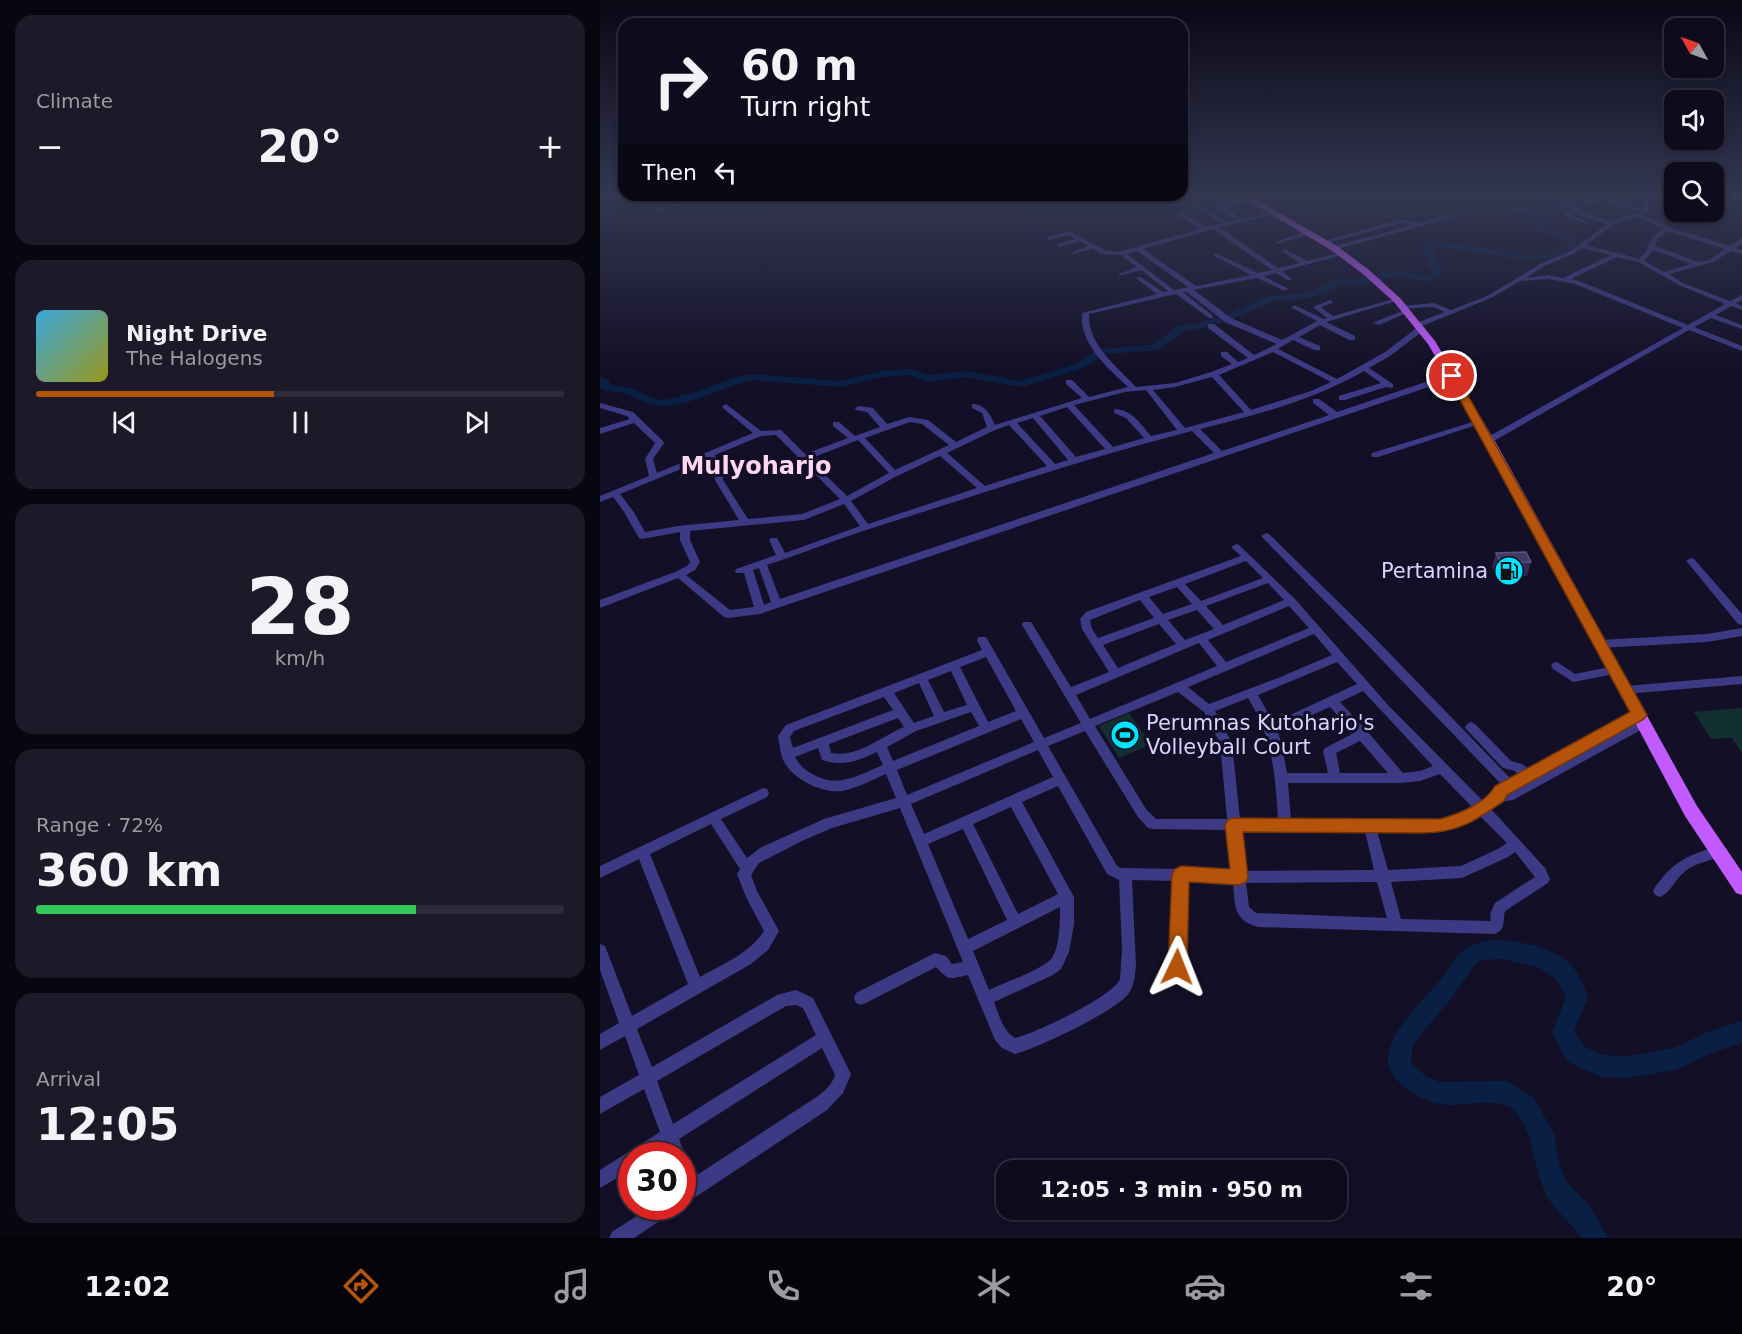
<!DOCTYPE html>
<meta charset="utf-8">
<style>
:root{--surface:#0e0b1c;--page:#1c1929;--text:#f1f3f6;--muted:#9b9ba3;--line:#2e2b3b;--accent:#b45309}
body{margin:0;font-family:"DejaVu Sans",sans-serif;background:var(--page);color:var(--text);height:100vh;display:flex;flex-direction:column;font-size:22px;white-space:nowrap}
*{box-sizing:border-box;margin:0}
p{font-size:20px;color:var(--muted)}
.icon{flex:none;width:33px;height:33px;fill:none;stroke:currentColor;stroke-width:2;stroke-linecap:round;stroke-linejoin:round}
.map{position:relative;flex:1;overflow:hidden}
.panel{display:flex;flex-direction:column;gap:15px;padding:15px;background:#08060f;width:600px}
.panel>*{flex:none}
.hud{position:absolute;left:18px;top:18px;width:570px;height:183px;border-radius:18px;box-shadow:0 3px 9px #0003,0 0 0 2px var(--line);background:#0e0b1c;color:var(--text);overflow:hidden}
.needle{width:39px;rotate:310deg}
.buttons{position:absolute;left:1064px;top:18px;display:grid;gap:12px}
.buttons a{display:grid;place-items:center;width:60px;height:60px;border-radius:12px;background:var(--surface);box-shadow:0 3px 9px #0003,0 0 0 2px var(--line);font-size:30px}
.speed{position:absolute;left:18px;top:1142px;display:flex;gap:12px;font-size:30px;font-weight:700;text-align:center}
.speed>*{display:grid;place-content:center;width:78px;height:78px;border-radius:50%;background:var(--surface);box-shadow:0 3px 9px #0003,0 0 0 2px var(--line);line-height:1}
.speed .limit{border:9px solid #d22;background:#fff;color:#111}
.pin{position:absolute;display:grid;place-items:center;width:51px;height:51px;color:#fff;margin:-26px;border:3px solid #fff;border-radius:50%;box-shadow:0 2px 6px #0007}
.me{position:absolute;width:66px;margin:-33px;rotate:2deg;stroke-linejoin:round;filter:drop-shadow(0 0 4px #0008)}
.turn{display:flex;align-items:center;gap:21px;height:126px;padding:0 24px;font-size:27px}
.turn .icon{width:78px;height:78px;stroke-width:2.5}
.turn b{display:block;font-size:42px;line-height:51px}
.then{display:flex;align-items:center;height:57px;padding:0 24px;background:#0003;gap:12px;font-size:22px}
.big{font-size:45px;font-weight:800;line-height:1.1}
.panel .tile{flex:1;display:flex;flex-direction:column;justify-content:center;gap:9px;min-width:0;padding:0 21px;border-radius:18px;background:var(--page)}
.panel .dial{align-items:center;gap:0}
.dial b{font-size:78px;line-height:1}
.song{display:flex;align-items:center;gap:18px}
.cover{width:72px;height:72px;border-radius:9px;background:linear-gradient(135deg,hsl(200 70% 55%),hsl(60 70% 35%))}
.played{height:6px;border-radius:3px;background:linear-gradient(90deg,var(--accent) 45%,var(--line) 45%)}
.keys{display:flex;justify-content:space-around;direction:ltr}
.heat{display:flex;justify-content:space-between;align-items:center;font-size:33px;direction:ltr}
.charge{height:9px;border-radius:4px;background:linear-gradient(90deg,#34c759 72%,var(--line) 0)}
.trip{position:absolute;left:396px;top:1160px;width:351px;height:60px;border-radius:18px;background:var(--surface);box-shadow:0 3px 9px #0003,0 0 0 2px var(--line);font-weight:800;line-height:60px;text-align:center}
.tabs{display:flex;height:96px;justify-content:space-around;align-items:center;background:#06040b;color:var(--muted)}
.tabs .icon{width:42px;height:42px}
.tabs .current{color:var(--accent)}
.tabs b{font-size:27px;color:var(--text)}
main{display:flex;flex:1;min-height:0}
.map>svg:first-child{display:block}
.green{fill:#12302f}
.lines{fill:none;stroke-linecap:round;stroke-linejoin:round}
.river{fill:#0a1f44;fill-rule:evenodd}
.minor{fill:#3d3a85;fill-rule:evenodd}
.major{fill:#c25bff;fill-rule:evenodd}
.wall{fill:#312854}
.building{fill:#433a66;stroke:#5a527e;stroke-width:1.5}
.route{fill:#b45309;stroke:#753606;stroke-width:1.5}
.labels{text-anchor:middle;stroke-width:6;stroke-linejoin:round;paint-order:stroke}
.poi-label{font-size:21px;fill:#d9d4ff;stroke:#130f26;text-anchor:end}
.quarter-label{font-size:24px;font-weight:bold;fill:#ffd6f0;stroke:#130f26}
</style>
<main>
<section class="panel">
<div class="tile"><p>Climate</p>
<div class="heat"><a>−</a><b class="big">20°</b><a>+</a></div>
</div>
<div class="tile">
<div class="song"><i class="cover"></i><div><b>Night Drive</b><p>The Halogens</p></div></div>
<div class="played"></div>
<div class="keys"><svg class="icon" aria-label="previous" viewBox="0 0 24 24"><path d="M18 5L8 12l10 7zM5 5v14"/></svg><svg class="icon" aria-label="pause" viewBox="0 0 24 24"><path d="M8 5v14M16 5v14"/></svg><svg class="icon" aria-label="next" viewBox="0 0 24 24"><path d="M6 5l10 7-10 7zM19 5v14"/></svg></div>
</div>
<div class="tile dial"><b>28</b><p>km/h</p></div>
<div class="tile"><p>Range · 72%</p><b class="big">360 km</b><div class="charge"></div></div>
<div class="tile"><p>Arrival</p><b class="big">12:05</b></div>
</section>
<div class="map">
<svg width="1142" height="1238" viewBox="0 0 1142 1238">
<rect width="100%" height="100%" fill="#130f26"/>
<!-- green -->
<path class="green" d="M1142 708V753L1132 738 1111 739 1094 712Z
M529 713 551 744 519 758 499 726Z"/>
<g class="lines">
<!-- river -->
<path class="river" d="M891 197H900L898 201 945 212 949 220 943 223V226L971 235 978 245C956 276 867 246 836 248L833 251 843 276 829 282 796 276 766 284 740 285 725 293 704 299 674 301 635 318 608 327 585 331 559 350 506 354 483 368 422 387 365 377 327 382 310 375 283 377 240 387 154 380C123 385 85 411 54 405 43 403 33 396 23 393 15 391 7 393 0 388V376L9 381 11 385 29 388 56 399 65 400 96 392 135 377 154 374 240 381 283 371 312 369 328 375 365 371 421 381 475 364 500 349 552 345 578 326 602 322 627 314 669 296 704 293 738 279 766 278 796 270 828 276 833 275 823 251 833 242C870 240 938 269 969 245L965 239 935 229V221L940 218 939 216 891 205 889 199Z
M890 940C916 940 956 946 973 967 980 976 984 987 988 997L974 1031 984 1046 1002 1055 1028 1056 1074 1048 1107 1032 1142 1021V1043L1111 1053 1076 1070 1028 1078 1002 1077 968 1062 952 1033 966 997 957 980 938 967 903 959 881 960 874 966 851 999 821 1034 813 1046 811 1063 827 1077 840 1082 907 1081 933 1097 954 1133 959 1162 966 1181 989 1205 1009 1238H981C972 1223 954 1210 947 1196 933 1170 936 1139 918 1115 900 1092 864 1109 840 1104 824 1101 811 1093 800 1083 765 1052 817 1008 837 984 856 961 857 945 890 940Z"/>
<!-- minor -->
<path class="minor" d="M39 197H45L58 207 106 197H116L57 211Z
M650 197 652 198V200L630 206 622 205 643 219 675 212 678 214 619 227 678 268 700 263 683 252 682 251 685 249 707 261 743 252 746 254 682 271 691 278V280H687L676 273 663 276 687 288 688 289 685 291 657 278 594 290 631 318 682 340 717 321 692 308V306H696L724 319 727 318 713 307 730 300 732 301V303L721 307 733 316 797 298 800 300 726 322 755 336V340H749L720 325 699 337 720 346V350H714L693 340 678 349 737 379 785 352 818 327 815 325 816 323 845 312 833 307 803 309 801 308V306L834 303 851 310 887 296 940 264 971 251 1007 224 976 214 975 212 970 215 989 222V224L963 216V214L972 209 960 205V203L965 199 962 197H972L991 201 995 199 993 197H1005L1043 209 1046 197H1052L1048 212 1042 215 1075 229 1129 246 1142 238V243L1135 248 1142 250V254L1131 251 1113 262 1069 274 1083 283 1130 301 1142 295V300L1136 303 1142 306V310L1131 306 1116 315 1142 325V329L1111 318 1094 327 1142 346V351L1089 330 892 442H886V438L1083 328 975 284 948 279 920 281 891 298 822 326 825 328 824 330 790 356 769 368 793 384V388L786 387 745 400H739V396L781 383 764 371C714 400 656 415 600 429L622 451 729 415 713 403V399H719L737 412 849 374H855V378L160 614 128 618 124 617 78 578 0 608V600L75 572 87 566 90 562 80 540V532L42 539 39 538 24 512 13 497 0 502V496L49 476 45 459 55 443 34 423 0 434V428L30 419 27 416 0 408V403L33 412 63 441 64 443 53 459 57 473 153 433 123 408 122 406 126 404 161 431 181 430 205 454 248 438 233 426V422H239L255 436 280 427 267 412 256 410 255 408 259 406 273 408 287 424 309 417 328 420 356 442 387 427 382 413 372 408V404C385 404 390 414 395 425L482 398 466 384V380H472L489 397 528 387C508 368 479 344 482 313L557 294 537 279V277H541L563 292 568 291 541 270 519 276V274L537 267 521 255 502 254 492 249 473 254V252L488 246 480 241 460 247 457 245 458 244 475 239 469 235 449 240 447 239V237L470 231 504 250 518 252 600 229 579 215V213H583L606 227 622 223 594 206V204H598L628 222 637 220 611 203 614 201 630 202ZM970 200 992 205 1001 200 1039 212 1012 221 980 212 977 207 966 203ZM1037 217 1064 229C1055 235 1048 240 1047 250L1039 259 1022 254 1021 253H1016L986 245 1014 224ZM613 229 672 270 658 273 616 253 613 255 614 256 651 275 596 286 543 249ZM1068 231 1125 249 1109 260 1098 262 1055 246 1057 239ZM982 248 1011 255 963 278 948 275 926 278 944 266 975 253ZM1054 250 1091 264 1064 272 1044 261ZM537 251 588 287 574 290 527 254ZM1017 257 1038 262 1079 285 1125 304 1088 325 979 281 971 279ZM583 292H587L625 322 677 344 654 355 614 324H608V328L648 358 638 362 627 352H621V356L632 364 611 372 575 383 536 387C517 367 487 344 489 314L576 294 609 318H613V316ZM673 352 731 382 711 391 651 410 619 375ZM612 377 644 412 585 428 553 390 575 387ZM546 390 577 430 551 436C541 424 531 409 514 409V413L526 418 544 438 513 447 474 405 525 392ZM467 407 505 449 476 457 440 416ZM433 418 468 460 455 464 417 423ZM310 422 322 424 349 445 295 470 265 438ZM409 425 447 466 385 486 347 453 395 430ZM592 431 614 453 180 599 167 565C200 554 233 541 266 530 375 496 482 459 592 431ZM176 435 240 499 202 514 148 519 123 480 122 468 115 455 161 436ZM258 440 289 473 247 496 209 459ZM340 456 377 488 268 524 251 501 297 476ZM108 458 114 468 115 480 139 520 78 526 45 532 33 511 20 494ZM244 504 260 526 185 553 177 538H171L169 540 176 555 136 569 135 571 136 573H144L154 607 130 610 86 575 95 570 100 562 90 540V531L204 520ZM159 568 171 602 164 605 153 570Z
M865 197H873L874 198 871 200Z
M1114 197H1121L1128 201 1123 202Z
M848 215 850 216V218L734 250 731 248 732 247 812 225 802 223 723 244 720 242 802 219 819 223Z
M708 231 711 233 710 234 678 244 675 242Z
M807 309 810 311 809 312 779 325 772 323Z
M876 421H882L883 423 778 457H772L771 455 772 453Z
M666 533 669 534 766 629 911 779 918 775 915 771 903 768 867 730 865 727 867 724 871 722 875 724 911 761 922 764 929 769 1035 712H1043L1045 715 1040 720H1048L1050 723 1048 726 913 800 899 802 891 809 945 868 950 879 948 883 905 911C902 922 907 930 894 934L658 927C633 920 635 905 633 883L587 882 584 967 582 972 577 974 572 972 570 967 574 881 532 880 536 966C535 975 534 986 529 993 518 1010 436 1049 415 1054L402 1048 395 1040 368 975C349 979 349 981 336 967L266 1003 261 1005 256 1003 254 998 256 993 335 953 346 956 352 964 363 962 300 808 232 828 204 840 159 863 151 875 157 891 179 931 168 950 151 964 37 1029 52 1067 177 995 196 990 213 998 251 1074 243 1093 227 1110 97 1196 82 1203V1155H69L66 1147 53 1155H32V1169L0 1188V1170L60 1132 44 1089 0 1114V1097L39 1075 25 1036 0 1050V1034L19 1023 0 970V944L5 946 32 1016 88 984 39 859 0 878V866L163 788 167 789 169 793 167 797 121 819 147 858 160 848 224 819 296 798 286 774C272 780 257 788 242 791 220 794 186 776 181 754 180 749 179 742 178 736L186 725 382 650 377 640 378 637H386L444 738 481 723 422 625 423 622H431L471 687 509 672 482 629 480 619 486 612 641 556 631 547 636 544 639 545 695 599 788 705 883 801C889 796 894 788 901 784L758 635 663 538 661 536ZM646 561 663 578 601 601 585 584ZM668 583 684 600 623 625 606 606ZM577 587 592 604 563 614 549 597ZM540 600 554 618 498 638 492 629 490 620ZM689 606 709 628 626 662 608 640ZM597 610 614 629 585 640 568 620ZM559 624 576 644 518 668 503 645ZM714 634 732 655 678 678 609 704 588 687ZM599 643 617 666 490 719 476 695ZM386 657 416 711 388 722 360 667ZM737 662 757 684 690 715 672 720 658 695ZM351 671 367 705 344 712 328 680ZM319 683 334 716 314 723 294 693ZM763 691 833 766 820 771 803 773 767 731 740 702ZM578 692 604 712 620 743 627 819H556L546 809 495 726ZM284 697 293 710 193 748 190 737 194 731ZM648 698C673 738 675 774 678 819H640L632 743 615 711ZM730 707 754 733 725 748 723 751 728 773H687L681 741 676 728 698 721ZM371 712 379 726 293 761 287 747 316 731ZM298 718 304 727C280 737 258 758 231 753L229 744ZM421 719 434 742 307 795 297 770ZM485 731 538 817 548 828 553 829 628 830 632 871 585 870 581 868 577 869 521 868 517 866 448 746ZM760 741 788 773H740L736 753ZM218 748 222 760C242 767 259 761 277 752L283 765C261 774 239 788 216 776 207 772 200 766 195 757ZM438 750 453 777 324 834 311 804ZM840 774 873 808 841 821 691 820 688 783H800L820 781ZM458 786 507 874 519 880 522 950 520 979C514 996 434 1034 415 1038 403 1031 399 1015 394 1002L453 975 461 969 469 952 474 924V897L422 802ZM411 807 458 894 418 914 373 824ZM880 816 907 843 898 849 861 866 788 870 777 831H841ZM111 824 140 869 137 874 146 897 164 931C150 953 123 964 100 977L50 854ZM363 829 407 920 368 939 328 844ZM641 830 765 831 774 870 645 871ZM915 852 935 877 895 903 890 914 891 921 801 919 791 882 862 878 908 857ZM777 882 787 918 656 913 649 907 646 883ZM460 907C460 921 460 946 452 958 444 969 403 983 389 990L373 951ZM196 1005 203 1008 216 1035 73 1124 57 1081 186 1006ZM222 1048 235 1075C232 1085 224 1092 215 1098L94 1177 88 1163 83 1161 85 1155 79 1139Z
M1091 558 1094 559 1142 614V625L1138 624 1088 563 1086 561Z
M1142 628V636L1107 642 1000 648 995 644 1000 640 1107 634Z
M957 662 975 674 1015 666 1019 667 1021 670 1019 673 1015 674 973 682 953 669 951 666 953 663Z
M1142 676V684L1026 694 1022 693 1020 690 1022 687 1026 686Z
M1118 846 1123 848 1125 852 1123 856C1109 861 1094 863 1083 873 1075 880 1070 893 1060 897L1055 895 1053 891 1055 887C1075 860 1087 856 1118 846Z
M52 1206H76L73 1212 34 1238H9L12 1232Z"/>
<!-- major -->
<path class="major" d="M642 197H651L737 246 769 270 800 298 835 341 896 443 1097 806 1142 872V895L1136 893 1085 816 886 443 828 344 794 302 763 274 731 250Z"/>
</g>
<!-- wall -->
<path class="wall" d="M896 553 931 562 927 576 897 577 892 567Z"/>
<!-- building -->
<path class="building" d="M926 552 931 562 901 564 896 553Z"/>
<!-- sky -->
<linearGradient id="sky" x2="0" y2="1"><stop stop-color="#0a0815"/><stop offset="0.53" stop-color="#333752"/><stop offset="1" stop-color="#333752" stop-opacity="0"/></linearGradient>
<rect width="1142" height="370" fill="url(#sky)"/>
<!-- route -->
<path class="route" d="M852 373 857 376 1047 715 1044 719 907 795 904 801C875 821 858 833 822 833L643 832 648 877 646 882 639 885 589 882 587 967 584 973 577 976 571 973 568 967 572 874 575 869 581 866 630 869 625 825 628 820 633 818 840 819C859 814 886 803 895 786L1030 712 847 376Z"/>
<!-- icons -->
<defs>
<g id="fuel-disc" transform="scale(1.5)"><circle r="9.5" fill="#00e5ff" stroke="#130f26"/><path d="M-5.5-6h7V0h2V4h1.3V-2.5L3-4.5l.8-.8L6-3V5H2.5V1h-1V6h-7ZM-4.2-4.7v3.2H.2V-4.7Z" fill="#111"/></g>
<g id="stadium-disc" transform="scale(1.5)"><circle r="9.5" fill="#00e5ff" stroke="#130f26"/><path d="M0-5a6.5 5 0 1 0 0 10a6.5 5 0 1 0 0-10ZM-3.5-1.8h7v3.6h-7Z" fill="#111"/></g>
</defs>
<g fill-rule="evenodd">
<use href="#fuel-disc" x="909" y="571"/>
<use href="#stadium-disc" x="525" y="735"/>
</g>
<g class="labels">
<!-- poi labels -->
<g class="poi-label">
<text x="888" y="578">Pertamina</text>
<text x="546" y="730" text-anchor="start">Perumnas Kutoharjo's<tspan x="546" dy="24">Volleyball Court</tspan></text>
</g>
<!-- quarter labels -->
<g class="quarter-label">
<text x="156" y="474">Mulyoharjo</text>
</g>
</g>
</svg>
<div class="buttons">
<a><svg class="needle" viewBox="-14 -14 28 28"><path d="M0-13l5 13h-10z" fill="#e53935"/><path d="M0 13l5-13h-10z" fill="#9b9ba3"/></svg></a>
<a><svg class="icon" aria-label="sound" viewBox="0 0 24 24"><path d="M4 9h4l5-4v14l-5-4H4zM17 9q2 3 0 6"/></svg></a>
<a><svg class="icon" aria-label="search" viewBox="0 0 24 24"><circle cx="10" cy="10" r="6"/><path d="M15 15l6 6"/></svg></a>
</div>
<div class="speed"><div class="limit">30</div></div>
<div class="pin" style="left:852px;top:376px;background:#d93025"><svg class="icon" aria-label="arrive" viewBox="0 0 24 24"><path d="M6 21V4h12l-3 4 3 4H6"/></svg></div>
<svg class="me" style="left:577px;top:967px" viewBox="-20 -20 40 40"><path d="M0-17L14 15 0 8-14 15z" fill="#b45309" stroke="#fff" stroke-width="4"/></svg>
<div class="trip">12:05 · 3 min · 950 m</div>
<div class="hud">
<div class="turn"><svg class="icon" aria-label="right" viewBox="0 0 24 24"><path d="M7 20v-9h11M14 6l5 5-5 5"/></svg><div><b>60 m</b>Turn right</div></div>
<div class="then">Then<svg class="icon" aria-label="left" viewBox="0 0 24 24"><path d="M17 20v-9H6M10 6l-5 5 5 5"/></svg></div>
</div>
</div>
</main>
<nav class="tabs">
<b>12:02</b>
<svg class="icon current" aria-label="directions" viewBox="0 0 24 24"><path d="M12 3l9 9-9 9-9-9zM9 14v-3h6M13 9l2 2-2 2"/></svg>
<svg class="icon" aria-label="music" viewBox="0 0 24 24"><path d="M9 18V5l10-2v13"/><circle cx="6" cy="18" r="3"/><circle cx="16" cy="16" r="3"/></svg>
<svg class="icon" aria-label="phone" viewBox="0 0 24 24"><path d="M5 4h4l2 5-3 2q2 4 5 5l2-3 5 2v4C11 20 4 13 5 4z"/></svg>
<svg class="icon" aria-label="climate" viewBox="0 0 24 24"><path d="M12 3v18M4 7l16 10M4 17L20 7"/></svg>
<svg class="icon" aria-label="car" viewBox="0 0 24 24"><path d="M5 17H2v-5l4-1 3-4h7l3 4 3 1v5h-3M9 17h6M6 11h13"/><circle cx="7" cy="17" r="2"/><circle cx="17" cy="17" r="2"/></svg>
<svg class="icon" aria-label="filters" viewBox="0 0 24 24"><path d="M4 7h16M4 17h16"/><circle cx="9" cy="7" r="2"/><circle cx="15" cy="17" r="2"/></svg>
<b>20°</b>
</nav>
